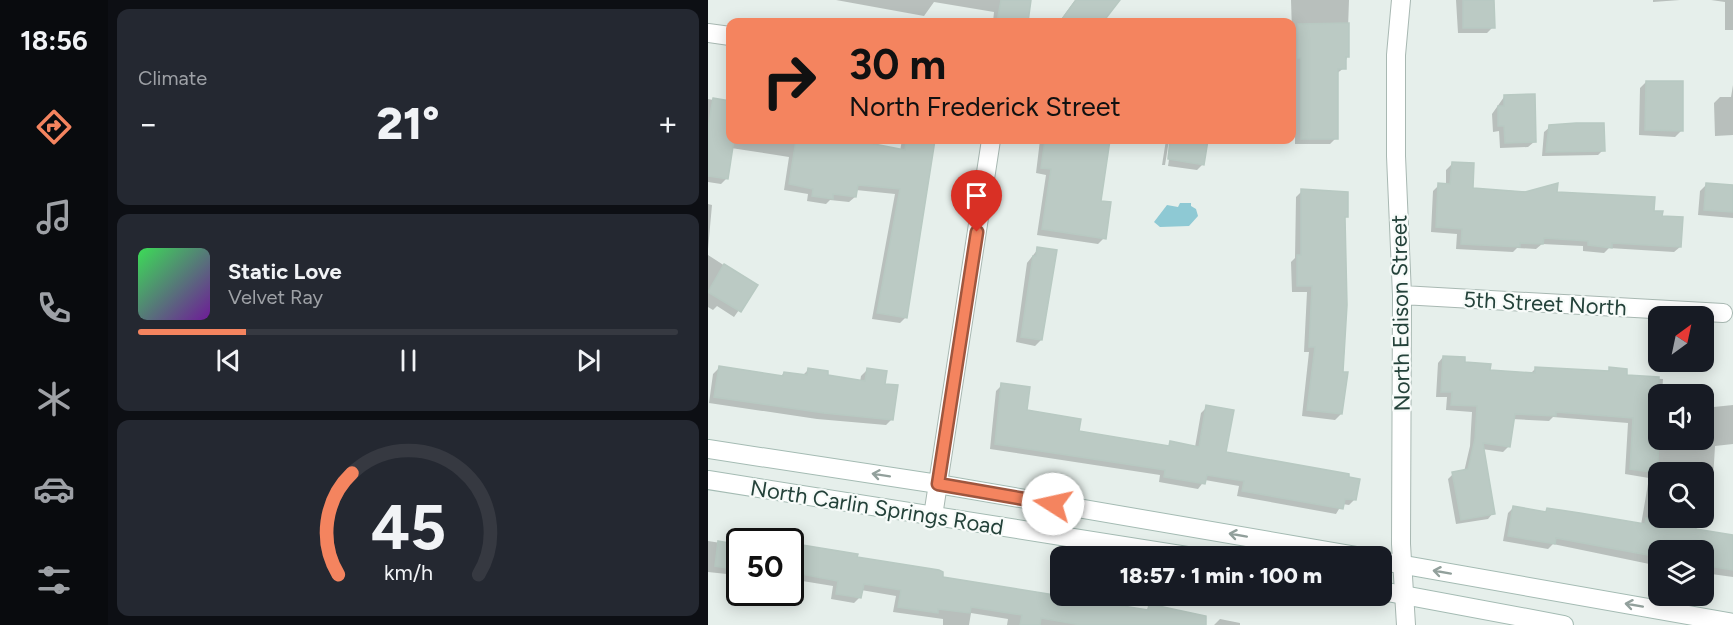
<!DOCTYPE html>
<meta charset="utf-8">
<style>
:root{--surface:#171b24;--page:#242831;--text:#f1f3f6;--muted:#9ea1a6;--line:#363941;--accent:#f4845f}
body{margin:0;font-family:Figtree,sans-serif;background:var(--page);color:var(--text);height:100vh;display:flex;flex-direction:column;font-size:22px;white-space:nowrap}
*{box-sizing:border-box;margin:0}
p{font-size:20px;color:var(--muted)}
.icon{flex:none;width:33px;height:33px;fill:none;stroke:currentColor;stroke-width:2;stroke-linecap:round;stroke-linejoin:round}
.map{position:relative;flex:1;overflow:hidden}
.drawer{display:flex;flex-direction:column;gap:9px;padding:9px;background:#0d0f14;width:600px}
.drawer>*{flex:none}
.hud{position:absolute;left:18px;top:18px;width:570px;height:126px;border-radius:12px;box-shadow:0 3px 15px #0003;background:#f4845f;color:#111;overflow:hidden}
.needle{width:39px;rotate:33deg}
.controls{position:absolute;left:940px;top:306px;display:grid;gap:12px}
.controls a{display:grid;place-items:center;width:66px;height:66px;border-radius:12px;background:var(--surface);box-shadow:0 3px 15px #0003;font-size:30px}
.speed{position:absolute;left:18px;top:528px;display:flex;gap:12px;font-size:30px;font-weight:700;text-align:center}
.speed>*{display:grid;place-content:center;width:78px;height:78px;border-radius:50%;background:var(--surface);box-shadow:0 3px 15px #0003;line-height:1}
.speed .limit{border:3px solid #111;border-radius:9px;background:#fff;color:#111}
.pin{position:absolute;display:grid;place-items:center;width:51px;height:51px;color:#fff;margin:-62px -26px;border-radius:50% 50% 50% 0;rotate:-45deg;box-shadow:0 0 6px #0007}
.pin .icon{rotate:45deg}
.me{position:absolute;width:66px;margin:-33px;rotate:280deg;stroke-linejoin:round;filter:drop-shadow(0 0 4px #0008)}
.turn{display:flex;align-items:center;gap:21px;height:126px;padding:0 24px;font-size:27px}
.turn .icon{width:78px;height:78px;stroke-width:2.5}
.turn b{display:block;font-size:42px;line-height:51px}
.big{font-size:45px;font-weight:800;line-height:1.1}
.drawer .widget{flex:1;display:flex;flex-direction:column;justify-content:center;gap:9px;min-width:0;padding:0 21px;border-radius:12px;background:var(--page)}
.drawer .dial{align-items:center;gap:0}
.dial svg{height:156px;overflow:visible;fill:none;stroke:var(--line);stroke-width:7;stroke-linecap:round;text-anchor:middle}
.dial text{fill:var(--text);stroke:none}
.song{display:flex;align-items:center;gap:18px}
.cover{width:72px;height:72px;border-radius:9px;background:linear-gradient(135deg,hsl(130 70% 55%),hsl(280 70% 35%))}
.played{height:6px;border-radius:3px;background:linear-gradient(90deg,var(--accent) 20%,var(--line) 20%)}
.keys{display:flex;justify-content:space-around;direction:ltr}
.heat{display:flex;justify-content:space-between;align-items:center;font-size:33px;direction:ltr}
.trip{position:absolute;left:342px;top:546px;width:342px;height:60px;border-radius:12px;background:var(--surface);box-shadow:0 3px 15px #0003;font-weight:800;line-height:60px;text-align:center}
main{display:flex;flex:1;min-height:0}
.tabs{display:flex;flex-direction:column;width:108px;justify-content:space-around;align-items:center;background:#090b0e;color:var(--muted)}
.tabs .icon{width:42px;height:42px}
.tabs .current{color:var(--accent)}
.tabs b{font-size:27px;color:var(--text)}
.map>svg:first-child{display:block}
.water{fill:#8ec9d4}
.shadow{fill:#0003}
.building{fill:#bbcac4;stroke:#b8c9c2;stroke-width:1.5}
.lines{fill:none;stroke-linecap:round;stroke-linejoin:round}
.minor-casing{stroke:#a8b8b2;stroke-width:20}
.secondary-casing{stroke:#a4bbb3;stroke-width:20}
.minor{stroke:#fff;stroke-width:18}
.secondary{stroke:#fff;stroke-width:18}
.oneway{stroke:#92a09c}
.route-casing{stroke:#9f563e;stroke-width:15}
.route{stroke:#f4845f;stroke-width:10}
.labels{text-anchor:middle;stroke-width:4.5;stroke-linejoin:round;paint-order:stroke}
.street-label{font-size:22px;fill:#24423a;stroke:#f7fbf9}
</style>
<main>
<nav class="tabs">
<b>18:56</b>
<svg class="icon current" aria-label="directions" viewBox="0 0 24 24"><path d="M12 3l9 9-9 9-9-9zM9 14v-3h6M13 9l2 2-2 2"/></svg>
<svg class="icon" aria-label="music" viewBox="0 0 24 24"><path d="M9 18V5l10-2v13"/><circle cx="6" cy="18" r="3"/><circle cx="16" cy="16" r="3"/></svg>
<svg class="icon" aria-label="phone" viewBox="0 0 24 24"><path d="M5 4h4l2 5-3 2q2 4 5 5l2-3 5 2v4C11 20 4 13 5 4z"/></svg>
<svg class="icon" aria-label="climate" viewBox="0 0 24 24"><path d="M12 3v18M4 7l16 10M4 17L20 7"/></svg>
<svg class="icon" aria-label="car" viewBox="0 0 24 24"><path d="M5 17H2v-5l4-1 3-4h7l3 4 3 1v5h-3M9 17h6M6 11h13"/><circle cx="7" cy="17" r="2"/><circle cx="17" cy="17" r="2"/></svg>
<svg class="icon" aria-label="filters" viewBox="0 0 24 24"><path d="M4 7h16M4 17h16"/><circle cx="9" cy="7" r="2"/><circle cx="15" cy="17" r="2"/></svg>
</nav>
<section class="drawer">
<div class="widget"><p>Climate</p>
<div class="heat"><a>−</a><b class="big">21°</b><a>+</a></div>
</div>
<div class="widget">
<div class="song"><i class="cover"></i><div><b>Static Love</b><p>Velvet Ray</p></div></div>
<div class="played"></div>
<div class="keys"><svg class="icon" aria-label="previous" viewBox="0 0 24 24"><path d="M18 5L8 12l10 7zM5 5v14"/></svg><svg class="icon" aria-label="pause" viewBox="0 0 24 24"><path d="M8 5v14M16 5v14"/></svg><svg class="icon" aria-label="next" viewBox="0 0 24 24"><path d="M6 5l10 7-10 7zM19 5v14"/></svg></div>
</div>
<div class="widget dial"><svg viewBox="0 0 100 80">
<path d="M14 69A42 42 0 1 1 86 69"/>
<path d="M14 69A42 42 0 0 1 21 17" stroke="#f4845f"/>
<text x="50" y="56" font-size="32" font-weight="700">45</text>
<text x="50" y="72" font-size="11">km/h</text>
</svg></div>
</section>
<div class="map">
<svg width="1025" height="625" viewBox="0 0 1025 625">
<rect width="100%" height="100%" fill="#e6efeb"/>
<!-- water -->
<path class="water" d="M472 203H483V206L488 209 490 216 481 226 452 227 446 222 459 205 470 207Z"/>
<!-- shadow -->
<path class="shadow" d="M128 0H322L318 22H285L286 12 226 2 216 16Z
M367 0H402L407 4 393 22H351Z
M583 0H641L639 57 636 68 628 74V138L622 144H587V63H585Z
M748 0H785V27L779 33H750Z
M945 0H972L945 2Z
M1003 0H1025V30H1017V2Z
M938 82 973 131 967 137 931 135 932 88Z
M1025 85V135L1007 136 1006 103 1012 97H1023Z
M796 97 826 142 820 147 792 148 791 131 785 132 784 114Z
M0 99 22 103V140H155V144L192 151 194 140H225L198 317 192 323 164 319 187 194 148 190 147 197 141 202 122 200 118 204 99 201 100 194 76 190 81 157 23 148 18 179 13 184 0 182Z
M842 127 895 150 890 155 834 156 836 132Z
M332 140H400L391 202 396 238 390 244 329 235 338 175 328 173Z
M458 140H461L457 165H454Z
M464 140H498L495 164 489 170 460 166Z
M744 164 764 189 848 193 945 212 953 217 972 247 966 252 901 248 896 253 875 251V246L834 244 828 249 809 248 805 252 748 249 749 234 723 232 725 191 731 185H738V170Z
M998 185 1025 187V218L990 215 992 191Z
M594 191 639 216 636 219 633 414 627 420 594 416 601 352H596L599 292H584L583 262 587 258 588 197Z
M0 204 4 205 0 249Z
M330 249 333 340 327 346 308 342 319 263Z
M0 255 48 286 26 317 9 306 5 310 0 307Z
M735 357 781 371 822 374 828 368 898 372 902 369 917 377 955 379 954 394H964H951V440H996V408L1025 405V444L1007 446 1005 480 999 485H996V472H951V518H977L976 522 986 530 1025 537V577L996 573V550H951V566L845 544 840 549 795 541 800 513 806 507 836 513 839 510 933 525 941 478 917 474 920 423 845 417 841 421 804 419 801 446 795 452 774 449 785 513 780 519 748 524 740 479 745 474 756 472 762 446 764 412 738 410 739 397H728L730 363Z
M11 368 72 377 76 373 94 376 101 369 118 376 152 382 153 376 159 370 175 385 184 419 178 425 109 419 1 403 5 374Z
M294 385 317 411 369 432 459 447 463 443 487 447 493 413 499 407 517 453 646 500 641 505 634 504 628 514 529 496 531 486 497 480 490 489 451 482 452 475 282 449 288 391Z
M0 541 32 546V571L28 575 0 572Z
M82 544 233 578 437 611 442 606 472 625H299L300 619 263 613 261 625H235V619L185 612 188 596 153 590 152 597 146 603 123 599 125 586 82 579Z
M512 619 532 623V625H506Z"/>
<!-- building -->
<path class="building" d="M293 0H323L320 22H289Z
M368 0H412L395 22H352Z
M755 0H786L787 28H755Z
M641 23V57H638V69H630V139H593V58H590V24Z
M938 81H975V131L937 130Z
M827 94 828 142 797 143 796 126H790V106H796V95Z
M5 98 22 101V140H26L20 179 0 176V128Z
M868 123H896L897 151 838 152 841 125Z
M88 140H157L156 142 197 150 198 140H227L199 318 169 313 192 189 150 185 148 197 125 194V199L104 196 105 189 81 184Z
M337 140H402L393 201 403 202 398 239 334 229 343 169 333 168Z
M462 140H500L496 165 460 159Z
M744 162 766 163 765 188 817 192 850 183 849 192 947 197 946 211H955L954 216 975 217 973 247 904 243V248L880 245V241L836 238 835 244 812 243V247L753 244 754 229 728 227 730 183 742 184Z
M998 183 1025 185V212L996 210Z
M593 189 640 192V217H637L639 305 635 372H640L634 414 599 410 607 347H601L604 286H589V255H593Z
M329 247 349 250 334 340 313 337 325 256H328Z
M16 264 50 285 33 312 0 292Z
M735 356 757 357V362L783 364 782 370 827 373V367L901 371V367L919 369V375L951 377 950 473 922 469 925 418 848 412V416L807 414 802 447 775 443 787 514 753 520 744 472 760 469 767 439 769 406 743 405 744 392H733Z
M11 366 75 376 76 372 99 375 100 368 120 371V375L157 381 159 368 179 371 177 384 190 385 185 420 116 413 6 397Z
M293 383 322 387 319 410 373 419 371 431 461 446 462 441 491 447 498 405 526 410 518 452 641 474V477L652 479 648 500 637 499 635 509 534 491 536 481 499 475 497 484 456 477 457 470 287 444Z
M805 506 838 512 839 508 872 513 937 524 938 518H978V521L989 523 988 529 1025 535V570L1000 566 1003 550H951V557L848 538 847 544 800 536Z
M10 541 32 545V570L7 566Z
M82 543 150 554 149 557 231 570 235 572V577L440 610 441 604 498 616V625H373L333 618 332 625H312L314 615 263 607 262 613 230 609V613L190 607 193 590 156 584 153 598 128 594 130 581 82 572Z"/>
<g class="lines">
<!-- minor casing -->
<g class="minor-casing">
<path id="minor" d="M693 0 688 55V156L694 295 693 544 698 625
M0 33 22 36
M694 295 1015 313
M225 516 283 140"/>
</g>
<!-- secondary casing -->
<g class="secondary-casing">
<path id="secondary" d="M0 449 230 484 649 556
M0 480 479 556
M674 561 1025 623
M674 591 856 625"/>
</g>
<!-- minor -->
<use href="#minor" class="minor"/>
<!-- secondary -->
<use href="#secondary" class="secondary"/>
</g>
<!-- one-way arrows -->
<defs><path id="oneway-shaft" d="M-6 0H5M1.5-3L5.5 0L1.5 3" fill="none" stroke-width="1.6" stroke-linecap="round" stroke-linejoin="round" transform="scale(1.5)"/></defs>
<g class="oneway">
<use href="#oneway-shaft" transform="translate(173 475) rotate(-171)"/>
<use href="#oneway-shaft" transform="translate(530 535) rotate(-170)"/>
<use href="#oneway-shaft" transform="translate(734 572) rotate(-170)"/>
<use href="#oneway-shaft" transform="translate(926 605) rotate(-170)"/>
</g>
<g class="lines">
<!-- route casing -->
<g class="route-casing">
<path id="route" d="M269 232 230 484 345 504"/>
</g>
<!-- route -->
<use href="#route" class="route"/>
</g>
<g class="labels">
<!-- street labels -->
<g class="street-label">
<text transform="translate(837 303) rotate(3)" y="8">5th Street North</text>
<text transform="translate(692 313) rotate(-91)" y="8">North Edison Street</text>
<text transform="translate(169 507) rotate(9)" y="8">North Carlin Springs Road</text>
</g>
</g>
</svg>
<div class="controls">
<a><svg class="needle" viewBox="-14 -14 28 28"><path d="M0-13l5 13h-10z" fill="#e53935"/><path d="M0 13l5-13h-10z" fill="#9ea1a6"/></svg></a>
<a><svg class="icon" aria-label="sound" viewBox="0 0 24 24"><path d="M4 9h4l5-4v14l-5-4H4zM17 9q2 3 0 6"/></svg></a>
<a><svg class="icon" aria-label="search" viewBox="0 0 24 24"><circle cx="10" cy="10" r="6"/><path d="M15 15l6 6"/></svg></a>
<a><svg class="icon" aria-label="layers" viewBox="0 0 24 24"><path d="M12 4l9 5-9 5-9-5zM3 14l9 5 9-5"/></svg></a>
</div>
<div class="speed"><div class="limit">50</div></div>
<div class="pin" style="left:269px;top:232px;background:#d93025"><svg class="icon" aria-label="arrive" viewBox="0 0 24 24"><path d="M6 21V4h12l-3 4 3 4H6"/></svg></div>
<svg class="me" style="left:345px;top:504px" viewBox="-20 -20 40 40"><circle r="19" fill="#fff"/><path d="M0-13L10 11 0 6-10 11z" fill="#f4845f"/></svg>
<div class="trip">18:57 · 1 min · 100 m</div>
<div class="hud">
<div class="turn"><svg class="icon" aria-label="right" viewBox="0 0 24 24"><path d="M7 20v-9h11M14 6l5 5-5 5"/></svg><div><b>30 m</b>North Frederick Street</div></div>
</div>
</div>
</main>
